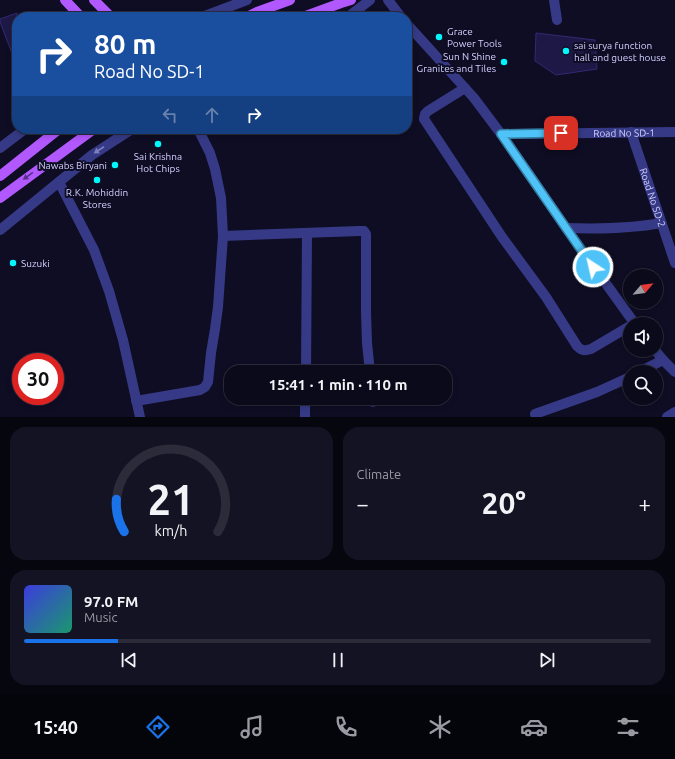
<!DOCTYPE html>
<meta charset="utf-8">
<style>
:root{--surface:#0b0a1b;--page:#141324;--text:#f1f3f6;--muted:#9a9aa3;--line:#2b2b3a;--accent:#1a73e8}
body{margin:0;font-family:Ubuntu,sans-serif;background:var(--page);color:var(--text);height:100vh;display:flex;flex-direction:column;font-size:15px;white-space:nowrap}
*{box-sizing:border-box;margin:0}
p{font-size:13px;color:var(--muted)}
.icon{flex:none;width:22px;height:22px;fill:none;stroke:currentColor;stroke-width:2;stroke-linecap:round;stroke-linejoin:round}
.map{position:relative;height:417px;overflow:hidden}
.side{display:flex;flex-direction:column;gap:10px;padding:10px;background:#06060f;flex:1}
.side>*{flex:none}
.banner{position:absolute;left:12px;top:12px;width:400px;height:122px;border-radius:16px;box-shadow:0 2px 6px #0003,0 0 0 1px var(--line);background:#1a4fa0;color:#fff;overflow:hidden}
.needle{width:26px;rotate:61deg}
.controls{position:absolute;left:623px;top:269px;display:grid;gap:8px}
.controls a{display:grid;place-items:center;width:40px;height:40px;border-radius:50%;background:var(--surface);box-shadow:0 2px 6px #0003,0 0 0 1px var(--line);font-size:20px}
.speed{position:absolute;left:12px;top:353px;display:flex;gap:8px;font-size:20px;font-weight:700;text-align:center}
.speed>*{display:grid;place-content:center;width:52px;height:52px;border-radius:50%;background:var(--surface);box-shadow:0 2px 6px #0003,0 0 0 1px var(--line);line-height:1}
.speed .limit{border:6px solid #d22;background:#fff;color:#111}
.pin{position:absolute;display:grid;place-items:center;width:34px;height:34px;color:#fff;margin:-17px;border-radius:8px;box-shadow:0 2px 6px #0006}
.me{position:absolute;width:44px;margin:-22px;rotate:325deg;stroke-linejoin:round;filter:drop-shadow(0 0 3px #0008)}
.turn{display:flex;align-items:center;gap:14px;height:84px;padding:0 16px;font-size:18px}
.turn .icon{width:52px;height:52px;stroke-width:2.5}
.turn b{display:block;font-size:28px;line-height:34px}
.lanes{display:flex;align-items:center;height:38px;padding:0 16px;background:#0003;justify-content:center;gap:20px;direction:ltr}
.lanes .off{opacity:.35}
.big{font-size:30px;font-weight:700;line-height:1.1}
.side .card{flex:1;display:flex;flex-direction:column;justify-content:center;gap:6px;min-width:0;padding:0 14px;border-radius:16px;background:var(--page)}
.side .dial{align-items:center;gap:0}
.dial svg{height:104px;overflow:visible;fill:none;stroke:var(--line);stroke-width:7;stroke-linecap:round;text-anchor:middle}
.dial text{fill:var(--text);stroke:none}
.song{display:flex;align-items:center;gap:12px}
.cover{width:48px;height:48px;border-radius:6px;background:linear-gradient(135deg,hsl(240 70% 55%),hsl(160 70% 35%))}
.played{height:4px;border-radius:2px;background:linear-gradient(90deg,var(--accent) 15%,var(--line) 15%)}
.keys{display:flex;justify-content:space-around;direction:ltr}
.heat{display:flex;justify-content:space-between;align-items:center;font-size:22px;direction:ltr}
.side .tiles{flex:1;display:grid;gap:10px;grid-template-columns:1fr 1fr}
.card:last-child{grid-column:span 2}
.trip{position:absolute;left:224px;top:365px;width:228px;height:40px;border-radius:16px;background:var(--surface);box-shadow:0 2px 6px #0003,0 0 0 1px var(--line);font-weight:700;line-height:40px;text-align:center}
.menu{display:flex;height:64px;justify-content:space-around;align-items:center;background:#04040b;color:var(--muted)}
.menu .icon{width:28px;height:28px}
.menu .active{color:var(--accent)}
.menu b{font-size:18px;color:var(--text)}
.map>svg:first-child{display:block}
.building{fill:#1e1846;stroke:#322973}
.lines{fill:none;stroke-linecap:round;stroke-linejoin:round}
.minor{stroke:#363a86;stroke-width:10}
.major{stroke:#b258ff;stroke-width:10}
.oneway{fill:#7c7ebc}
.oneway2{fill:#582f87}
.route-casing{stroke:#337fa1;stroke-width:10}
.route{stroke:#4fc3f7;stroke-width:7}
.poi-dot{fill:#00f8fc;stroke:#0f0d24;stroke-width:1.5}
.labels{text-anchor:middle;stroke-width:4;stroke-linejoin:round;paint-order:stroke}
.poi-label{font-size:10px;fill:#d2d1ff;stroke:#0f0d24;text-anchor:start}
.street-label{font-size:10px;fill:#d2d1ff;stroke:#0f0d24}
</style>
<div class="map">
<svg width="675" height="417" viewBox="0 0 675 417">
<rect width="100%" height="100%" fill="#0f0d24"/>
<!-- building -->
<path class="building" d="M17 13V64H16L0 22V19Z
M536 33 595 40 597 69 556 75 535 61Z"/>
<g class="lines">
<!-- minor -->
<g class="minor">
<path d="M388 0 401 17"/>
<path d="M554 0 557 20"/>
<path d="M202 17 247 0"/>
<path d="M348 17 370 0"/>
<path d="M407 24 474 98 501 134 551 206 566 228 635 324"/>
<path d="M465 88 428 111 425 114 424 119 502 237 546 297 577 346C582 351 584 351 591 349L630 326"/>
<path id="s1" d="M631 132 675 263"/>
<path id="s2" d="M501 134 675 132"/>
<path d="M0 148 25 129"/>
<path d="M59 182 94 250 109 291 123 340 140 417"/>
<path d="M566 228C598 229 629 229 661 223"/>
<path d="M0 230 92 155 132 129"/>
<path d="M223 236 359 231H364L366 234V312L367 343 370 372"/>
<path d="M655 350 663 360 675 372"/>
<path d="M306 372 307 233"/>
<path d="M639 372 663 360"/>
<path d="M373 398V402"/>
<path d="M136 401 200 390 205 387 208 382 211 353 215 329 218 307 223 236 221 198 215 169 210 153 198 129"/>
<path d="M535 414 597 392 630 377"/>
<path d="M305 417V398"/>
<path d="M667 417 675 412"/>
</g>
<!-- major -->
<path class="major" d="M65 0 81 17
M94 0 111 17
M247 17 257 12 290 0
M303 17 341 3 351 0
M0 176 59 129
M0 198 94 129"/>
</g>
<!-- one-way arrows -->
<defs><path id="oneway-solid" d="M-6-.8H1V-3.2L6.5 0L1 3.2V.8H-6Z"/></defs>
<use class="oneway" href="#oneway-solid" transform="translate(99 150) rotate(147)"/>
<use class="oneway2" href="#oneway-solid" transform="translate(28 176) rotate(144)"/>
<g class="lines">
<!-- route casing -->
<g class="route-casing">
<path id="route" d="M561 133 501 134 566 228 593 267"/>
</g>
<!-- route -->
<use href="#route" class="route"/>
</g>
<!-- markers -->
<g class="poi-dot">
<circle cx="439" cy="37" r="4"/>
<circle cx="566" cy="51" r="4"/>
<circle cx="504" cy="62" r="4"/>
<circle cx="158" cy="144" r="4"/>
<circle cx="115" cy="165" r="4"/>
<circle cx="97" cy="180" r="4"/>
<circle cx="13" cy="263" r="4"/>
</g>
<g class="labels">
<!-- poi labels -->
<g class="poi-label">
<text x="447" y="35">Grace<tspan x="447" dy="12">Power Tools</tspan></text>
<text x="574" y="49">sai surya function<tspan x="574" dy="12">hall and guest house</tspan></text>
<text x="496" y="60" text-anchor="end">Sun N Shine<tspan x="496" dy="12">Granites and Tiles</tspan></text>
<text x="158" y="160" text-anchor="middle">Sai Krishna<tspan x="158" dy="12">Hot Chips</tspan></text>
<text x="107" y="169" text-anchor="end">Nawabs Biryani</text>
<text x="97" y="196" text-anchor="middle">R.K. Mohiddin<tspan x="97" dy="12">Stores</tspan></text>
<text x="21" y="267">Suzuki</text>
</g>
<!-- street labels -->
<g class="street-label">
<text dy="4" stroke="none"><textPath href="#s2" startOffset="123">Road No SD-1</textPath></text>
<text dy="4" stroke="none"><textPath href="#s1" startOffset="69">Road No SD-2</textPath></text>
</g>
</g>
</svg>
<div class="controls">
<a><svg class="needle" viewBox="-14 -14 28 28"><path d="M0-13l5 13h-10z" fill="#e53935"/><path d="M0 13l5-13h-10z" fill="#9a9aa3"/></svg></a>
<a><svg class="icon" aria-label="sound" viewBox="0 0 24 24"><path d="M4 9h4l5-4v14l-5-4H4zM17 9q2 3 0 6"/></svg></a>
<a><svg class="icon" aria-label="search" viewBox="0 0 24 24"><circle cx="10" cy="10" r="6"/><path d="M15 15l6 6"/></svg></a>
</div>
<div class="speed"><div class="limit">30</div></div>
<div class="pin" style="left:561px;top:133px;background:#d93025"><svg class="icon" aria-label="arrive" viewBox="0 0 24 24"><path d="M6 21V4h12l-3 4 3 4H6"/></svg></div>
<svg class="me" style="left:593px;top:267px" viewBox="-20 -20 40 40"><circle r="17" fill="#4fc3f7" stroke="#fff" stroke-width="3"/><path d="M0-11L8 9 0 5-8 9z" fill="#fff"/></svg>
<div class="trip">15:41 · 1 min · 110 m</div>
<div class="banner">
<div class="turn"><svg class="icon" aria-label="right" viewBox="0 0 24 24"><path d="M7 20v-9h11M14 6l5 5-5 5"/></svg><div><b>80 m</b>Road No SD-1</div></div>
<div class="lanes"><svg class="icon off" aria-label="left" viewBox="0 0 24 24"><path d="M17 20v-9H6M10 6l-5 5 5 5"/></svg><svg class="icon off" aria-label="ahead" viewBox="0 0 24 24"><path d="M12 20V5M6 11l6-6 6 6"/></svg><svg class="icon" aria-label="right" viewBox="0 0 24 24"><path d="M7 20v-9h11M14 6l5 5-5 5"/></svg></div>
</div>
</div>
<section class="side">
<div class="tiles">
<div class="card dial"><svg viewBox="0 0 100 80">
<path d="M14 69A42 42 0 1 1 86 69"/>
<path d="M14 69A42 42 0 0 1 8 44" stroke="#1a73e8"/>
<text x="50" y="56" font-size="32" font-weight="700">21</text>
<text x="50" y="72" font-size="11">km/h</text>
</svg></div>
<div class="card"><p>Climate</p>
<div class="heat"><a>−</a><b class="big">20°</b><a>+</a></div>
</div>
<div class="card">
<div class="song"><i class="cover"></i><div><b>97.0 FM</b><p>Music</p></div></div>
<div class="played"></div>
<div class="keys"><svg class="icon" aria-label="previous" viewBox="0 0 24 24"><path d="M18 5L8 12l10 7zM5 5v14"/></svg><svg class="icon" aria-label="pause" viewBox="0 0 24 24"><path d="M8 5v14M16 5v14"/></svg><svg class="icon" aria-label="next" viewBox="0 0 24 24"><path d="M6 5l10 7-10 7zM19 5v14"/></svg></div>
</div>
</div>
</section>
<nav class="menu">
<b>15:40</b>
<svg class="icon active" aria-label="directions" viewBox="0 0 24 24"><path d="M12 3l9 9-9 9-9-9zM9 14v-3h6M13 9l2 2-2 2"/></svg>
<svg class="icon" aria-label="music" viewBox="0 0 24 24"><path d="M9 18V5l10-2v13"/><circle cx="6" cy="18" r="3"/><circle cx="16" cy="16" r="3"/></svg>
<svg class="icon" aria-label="phone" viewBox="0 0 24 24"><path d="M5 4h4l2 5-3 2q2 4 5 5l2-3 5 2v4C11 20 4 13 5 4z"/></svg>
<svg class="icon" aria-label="climate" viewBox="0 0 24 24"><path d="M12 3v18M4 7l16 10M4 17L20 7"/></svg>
<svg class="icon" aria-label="car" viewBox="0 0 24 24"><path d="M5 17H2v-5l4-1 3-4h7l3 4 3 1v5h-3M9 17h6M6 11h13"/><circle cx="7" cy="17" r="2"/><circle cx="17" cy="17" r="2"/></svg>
<svg class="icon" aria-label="filters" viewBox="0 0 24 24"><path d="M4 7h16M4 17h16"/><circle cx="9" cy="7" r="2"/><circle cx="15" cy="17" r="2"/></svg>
</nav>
